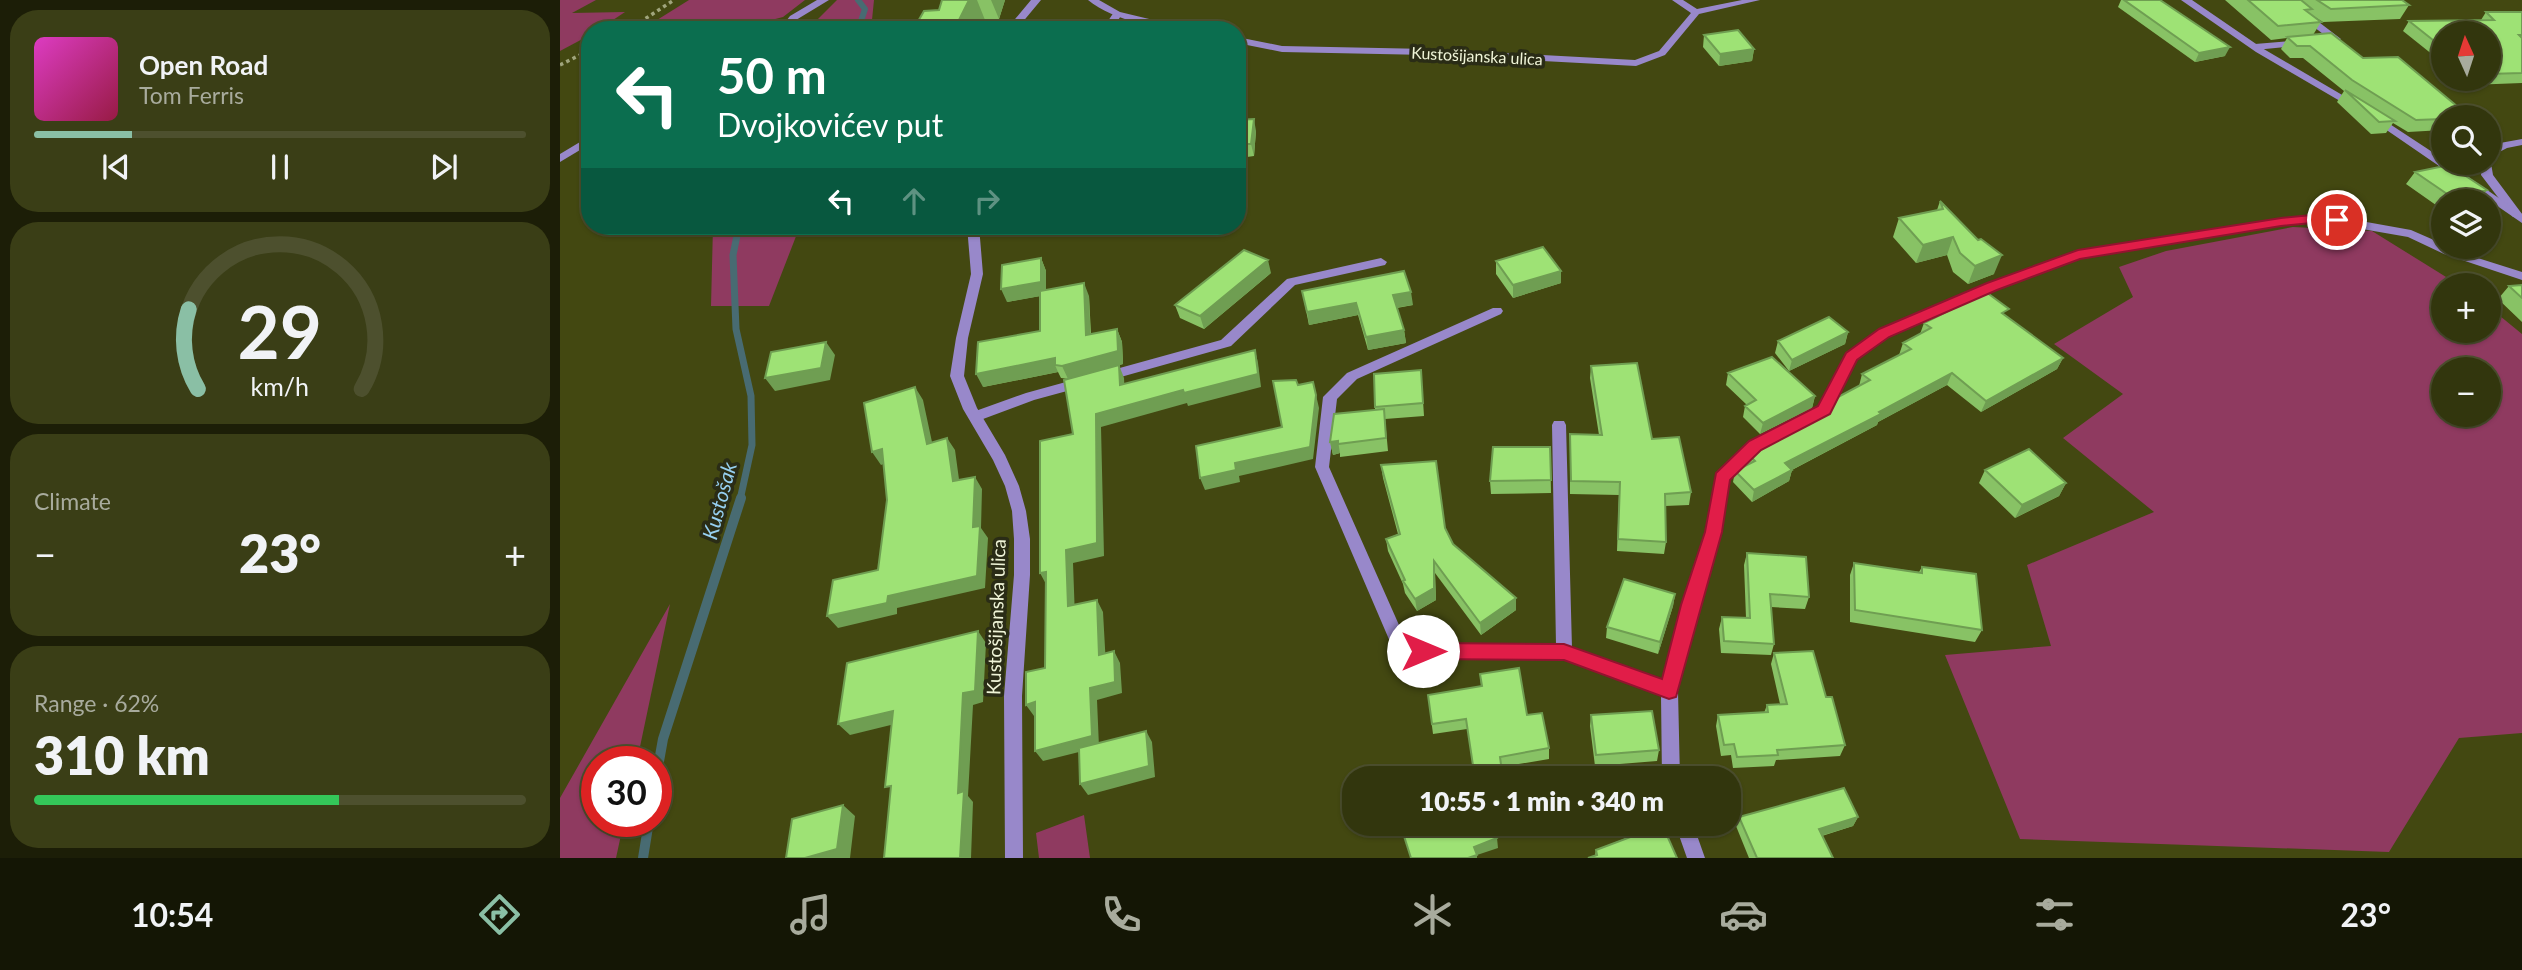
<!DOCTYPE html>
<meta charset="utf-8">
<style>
:root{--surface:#32360d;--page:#3a3e16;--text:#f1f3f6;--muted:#a8ab9d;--line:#4d502e;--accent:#8abfa5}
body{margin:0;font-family:Lato,sans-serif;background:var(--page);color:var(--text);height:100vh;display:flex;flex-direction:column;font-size:26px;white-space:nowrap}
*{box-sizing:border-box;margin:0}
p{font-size:23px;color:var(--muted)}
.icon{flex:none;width:38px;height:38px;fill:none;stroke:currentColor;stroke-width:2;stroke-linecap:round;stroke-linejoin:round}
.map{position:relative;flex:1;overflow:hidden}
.sheet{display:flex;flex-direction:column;gap:10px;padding:10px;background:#1c1e07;width:560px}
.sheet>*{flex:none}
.banner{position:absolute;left:21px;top:21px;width:665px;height:214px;border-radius:28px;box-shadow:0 2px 5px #0004,0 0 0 2px var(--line);background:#0b6e4f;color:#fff;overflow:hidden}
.needle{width:46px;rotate:357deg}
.tools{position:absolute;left:1871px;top:21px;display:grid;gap:14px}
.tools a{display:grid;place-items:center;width:70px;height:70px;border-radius:50%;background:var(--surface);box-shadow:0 2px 5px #0004,0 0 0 2px var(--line);font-size:35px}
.speed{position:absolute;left:21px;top:746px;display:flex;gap:14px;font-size:35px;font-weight:700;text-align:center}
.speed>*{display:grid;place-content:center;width:91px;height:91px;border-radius:50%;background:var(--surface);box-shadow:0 2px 5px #0004,0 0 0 2px var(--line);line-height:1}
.speed .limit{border:10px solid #d22;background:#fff;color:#111}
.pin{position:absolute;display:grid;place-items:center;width:60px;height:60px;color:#fff;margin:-30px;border:4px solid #fff;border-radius:50%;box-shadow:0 2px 7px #0007}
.me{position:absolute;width:77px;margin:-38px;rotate:90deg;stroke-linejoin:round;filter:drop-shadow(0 0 5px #0008)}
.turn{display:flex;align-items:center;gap:24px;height:147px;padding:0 21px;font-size:32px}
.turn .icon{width:91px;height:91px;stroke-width:2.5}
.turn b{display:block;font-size:49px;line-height:60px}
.lanes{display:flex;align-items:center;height:66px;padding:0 21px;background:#0003;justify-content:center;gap:35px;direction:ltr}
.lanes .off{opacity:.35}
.big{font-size:52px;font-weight:800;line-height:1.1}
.sheet .widget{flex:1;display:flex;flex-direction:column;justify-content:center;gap:10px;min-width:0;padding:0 24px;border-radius:28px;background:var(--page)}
.sheet .dial{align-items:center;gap:0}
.dial svg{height:182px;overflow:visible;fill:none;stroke:var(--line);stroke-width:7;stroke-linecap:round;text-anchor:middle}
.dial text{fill:var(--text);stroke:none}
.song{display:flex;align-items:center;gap:21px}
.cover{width:84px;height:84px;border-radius:10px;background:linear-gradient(135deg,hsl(310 70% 55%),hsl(340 70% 35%))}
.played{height:7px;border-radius:4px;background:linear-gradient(90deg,var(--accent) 20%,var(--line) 20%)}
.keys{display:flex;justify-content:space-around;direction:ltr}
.heat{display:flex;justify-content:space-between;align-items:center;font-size:38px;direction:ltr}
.charge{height:10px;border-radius:5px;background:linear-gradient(90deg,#34c759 62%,var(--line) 0)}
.trip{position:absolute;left:782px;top:766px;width:399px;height:70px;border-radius:28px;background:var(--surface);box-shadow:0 2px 5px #0004,0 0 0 2px var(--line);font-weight:800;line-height:70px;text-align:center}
.dock{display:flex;height:112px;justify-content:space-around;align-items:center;background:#141605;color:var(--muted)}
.dock .icon{width:49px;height:49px}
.dock .active{color:var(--accent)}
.dock b{font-size:32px;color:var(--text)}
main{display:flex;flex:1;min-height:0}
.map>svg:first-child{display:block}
.green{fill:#8f3a60;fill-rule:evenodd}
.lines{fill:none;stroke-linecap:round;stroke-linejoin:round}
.stream-far2{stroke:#486b72;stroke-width:6}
.stream-far1{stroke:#486b72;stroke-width:7}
.stream{stroke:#486b72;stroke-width:10}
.path{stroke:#a0a57c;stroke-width:3.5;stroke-dasharray:3.5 3.5;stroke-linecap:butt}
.service{fill:#9888ca;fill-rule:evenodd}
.minor{fill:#9888ca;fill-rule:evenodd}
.tertiary{fill:#9888ca;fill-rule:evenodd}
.wall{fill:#88c265}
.shaded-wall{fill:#6f9e52}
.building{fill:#9ee275;stroke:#6f9e52;stroke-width:2}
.route{fill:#e11d48;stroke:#92132f;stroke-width:2}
.labels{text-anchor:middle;stroke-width:7;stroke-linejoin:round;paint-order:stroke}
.far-street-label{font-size:16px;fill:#eff4d7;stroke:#2a2c16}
.street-label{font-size:19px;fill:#eff4d7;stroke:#2a2c16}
.water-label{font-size:21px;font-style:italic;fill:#97d0f1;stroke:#2a2c16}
</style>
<main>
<section class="sheet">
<div class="widget">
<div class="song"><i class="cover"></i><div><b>Open Road</b><p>Tom Ferris</p></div></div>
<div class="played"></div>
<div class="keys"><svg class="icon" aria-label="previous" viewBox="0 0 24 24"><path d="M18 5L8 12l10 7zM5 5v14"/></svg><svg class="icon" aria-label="pause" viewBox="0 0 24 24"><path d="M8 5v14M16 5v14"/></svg><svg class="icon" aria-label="next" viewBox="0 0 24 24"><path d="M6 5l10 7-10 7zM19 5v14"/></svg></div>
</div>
<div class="widget dial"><svg viewBox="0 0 100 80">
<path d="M14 69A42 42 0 1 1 86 69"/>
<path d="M14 69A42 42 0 0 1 10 34" stroke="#8abfa5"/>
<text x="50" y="56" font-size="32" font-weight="700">29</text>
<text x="50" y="72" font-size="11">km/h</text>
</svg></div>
<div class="widget"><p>Climate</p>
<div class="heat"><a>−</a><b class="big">23°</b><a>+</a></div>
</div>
<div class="widget"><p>Range · 62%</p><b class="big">310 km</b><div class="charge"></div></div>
</section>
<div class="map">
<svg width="1962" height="858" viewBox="0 0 1962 858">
<rect width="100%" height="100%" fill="#434811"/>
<!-- green -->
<path class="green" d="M0 0H36L12 13 65 12 38 30H30V35L0 51Z
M129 0H245L223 17 173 30H81Z
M277 0H314L311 30H247Z
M153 226H240L209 306H151Z
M1733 227 1812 231 1899 285H1883V331H1928L1929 307 1962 334V733L1899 738 1829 852 1460 839 1385 655 1491 646 1467 565 1594 512 1503 438 1563 394 1494 344 1573 297 1559 267 1606 251ZM1928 369V415H1883V369Z
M110 604 77 761H37V821H64L56 858H0V798Z
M524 815 530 858H479L476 833Z"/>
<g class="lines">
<!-- stream-far2 -->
<path class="stream-far2" d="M298 0 305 9 298 30"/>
<!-- stream-far1 -->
<path class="stream-far1" d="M179 226 173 255 176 329 191 396 192 445 180 500"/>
<!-- stream -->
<path class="stream" d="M96 778 103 739 181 498
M83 858 89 821"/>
<!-- path -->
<path class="path" d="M68 30 114 0
M0 65 30 50"/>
<!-- service -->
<path class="service" d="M554 12 562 14 552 30H542Z
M1741 13H1747L1781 39 1776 42H1763V38L1767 37 1741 17Z
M1743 40 1746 41V45L1695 50 1690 47 1695 44Z
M821 258 827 262 825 265 735 285 671 346 543 382 536 377 538 374 661 340 727 279Z
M524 377 529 379 531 382 529 385 474 400 415 422 408 417 410 413 466 393Z"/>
<!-- minor -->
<path class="minor" d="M257 0H269L236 20 229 30H219L230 16Z
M528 0H539L560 12 635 30C602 30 553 21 528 0Z
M1112 0H1123L1137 9 1182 0H1200L1139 14 1105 55 1076 66 868 55 722 52 677 43V37L722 46 868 49 1075 60 1099 51 1131 13Z
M30 136V144L0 162V154Z
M1962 139V145L1947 148 1928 158V150L1940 143Z
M1928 160 1931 163 1933 175 1962 214 1961 217H1953L1921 175V163H1928Z
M1762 214 1851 230 1883 244V247L1962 272V280L1884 254 1848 237 1762 222 1721 226 1520 258 1436 289 1329 336 1296 360 1269 414 1200 450 1169 479 1161 532 1138 605 1118 691 1120 779H1102L1101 696 1004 659 863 658 831 644 755 467 763 397 787 373 933 308H941L943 311 941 314 797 379 777 399 769 467 843 634 864 644 996 645 992 425 994 421H1004L1006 425 1012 648 1103 681 1122 605 1145 532 1157 473 1190 442 1259 407 1286 354 1319 330 1428 283 1518 251 1721 218Z
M1115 824H1133L1145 858H1127Z"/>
<!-- tertiary -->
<path class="tertiary" d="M471 0H481L456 30H446Z
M1621 0H1632L1702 48 1801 106 1792 108 1696 52Z
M1816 115 1883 159V163H1888L1962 214V223L1812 120 1811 118Z
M407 226H419L423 274 408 338 404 376 417 408 445 455 459 486 466 511 470 539V575L462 696 463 858H445L444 696 454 575V539L452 511 445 486 433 460 403 409 390 376 396 338 411 274Z"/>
</g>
<!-- wall -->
<path class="wall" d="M382 0H445L439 19 425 20Z
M1561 0H1600L1665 56 1635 62 1558 7Z
M1665 0H1842L1849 5 1840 19 1763 22 1753 16 1761 22 1753 35 1803 58 1883 117V130L1848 132 1833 123 1826 133 1811 134 1777 102 1784 91 1743 58H1730L1721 49 1727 38 1711 40Z
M1926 12H1962V83L1910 85 1902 79H1928V33H1883V63L1843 31 1849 21 1921 20Z
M1144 35 1194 49 1192 61 1159 66 1143 47Z
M677 120 696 131 694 156 687 157 683 200 677 201Z
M1855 172 1919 201H1883V210L1846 184Z
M1380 201 1434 274 1408 284 1393 272 1387 255 1356 263 1333 237 1339 218 1377 210Z
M481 258 486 271V290L529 296 531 334 557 329 562 342 563 364 508 379 501 378 498 372 423 387 480 331V296L447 302Z
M936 261 1001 271V283L953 298 936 274Z
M711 273 644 329 620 318 615 305Z
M1962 285V322L1938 299 1949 286Z
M742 291 853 305 837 308 844 330 846 343 808 350 798 315 749 325Z
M1446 316 1503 358 1497 369 1421 412 1387 385 1318 422 1317 425 1232 470 1229 481 1192 502 1173 482 1175 471 1187 465 1189 455 1274 405 1299 386 1302 374 1339 355 1343 343 1360 334 1364 323Z
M1288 332 1285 344 1229 371 1215 353 1218 341Z
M1031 366 1092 439 1131 492 1129 505 1105 506 1106 542 1104 554 1057 551 1059 495 1010 494V434L1039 435 1030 378Z
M861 370 864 416 825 419 828 451 780 457V453L773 455 770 442 815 410 814 374Z
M1168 373 1255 396 1252 408 1200 434 1183 417 1185 406 1187 405 1166 385Z
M990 447 991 493 931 494 930 481Z
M821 465 885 528 893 544 956 610 921 635 875 573 876 600 857 611 845 593 843 584 828 551 826 539 838 534 823 478Z
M1425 470 1506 483 1499 496 1455 518 1419 483Z
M1187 553 1249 597 1245 609 1211 607 1214 644 1211 655 1161 653 1159 629 1162 617 1186 618 1184 565Z
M1294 563 1359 572 1362 567 1422 630 1415 642 1290 622V575Z
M1115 594 1113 606 1098 654 1046 638 1047 627Z
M1214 653 1266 697 1285 745 1280 756 1216 760 1214 766 1173 768 1171 755 1161 756 1156 726 1158 715 1204 713 1207 705 1220 704 1211 664Z
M920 674 967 715 989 748V759L941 767 907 729 873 734 868 695 921 686Z
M1031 715 1099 750 1097 761 1035 766 1030 726Z
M1179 817H1298L1293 826 1262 836 1273 858H1189L1176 826Z
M1066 824H1102L1035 855 1036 850 1071 836Z"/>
<!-- shaded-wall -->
<path class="shaded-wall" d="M409 0H417L425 20 421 30H394Z
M431 0H445L439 19Z
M1670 47 1665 56 1635 62 1639 53Z
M1194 49 1192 61 1159 66 1160 54Z
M694 119 696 131 694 156 691 144Z
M685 144 687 157 683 200 680 188Z
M1927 190 1919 201H1891L1893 198Z
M1393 237 1387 255 1356 263 1363 245Z
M1442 255 1434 274 1408 284 1415 266Z
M481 258 486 271V295L447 302 441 289Z
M708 260 711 273 644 329 640 316Z
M1001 271V283L953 298V285Z
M524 283 529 296 531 348 526 335Z
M851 292 853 305 834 308 833 295Z
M796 303 798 315 749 325 747 312Z
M557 329 562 342 563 364 508 379 502 366Z
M844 330 846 343 808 350 806 337Z
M1288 332 1285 344 1229 371 1232 360Z
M266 342 275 355 270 380 215 391 205 378Z
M695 350 698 363 701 387 628 406 627 403 541 427 544 556 513 563 515 618 508 606 506 550 536 414Z
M495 358V365L498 372 423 387 416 374Z
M1503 358 1497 369 1421 412 1426 401Z
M559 365 564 378 565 398 560 385Z
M1392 373 1387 385 1318 422 1317 425 1222 475 1225 463Z
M355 387 363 400 375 456 367 444Z
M756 395 759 408 753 459 679 476 680 482 645 490 640 478 675 463 750 447Z
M1255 396 1252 408 1200 434 1203 423Z
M387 438 395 450 401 494 393 481Z
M778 441 780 453 773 455 770 442Z
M322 449 331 461 321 465 312 452Z
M1232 470 1229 481 1192 502 1194 490Z
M415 477 422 489 421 528 428 538 425 588 337 608V614L278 628 267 616 328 596 413 527Z
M1506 483 1499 496 1455 518 1462 505Z
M874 561 875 573 876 600 857 611 855 599Z
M486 572 487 586 480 573Z
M1115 594 1113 606 1098 654 1100 642Z
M956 598V610L921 635 920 623Z
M537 600 543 612 546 666 539 655Z
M418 631 426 643 423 702 413 705 408 796 413 802 411 858H400L398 793 403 693Z
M554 651 560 663 562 693 537 700 539 747 483 761 475 751 530 688Z
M475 702 483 714 474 716 466 705Z
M333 711 343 722 290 735 278 724Z
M586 731 592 742 595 777 528 795 520 784Z
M283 805 295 816 290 858H245Z
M1298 817 1293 826 1254 838 1259 829Z
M937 838 938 848 917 855V858H908L914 847Z"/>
<!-- building -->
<path class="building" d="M382 0H409L394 30H353L364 11 379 10Z
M1564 0H1600L1670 47 1639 53Z
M1688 0H1741L1752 9 1745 10 1761 22 1718 26Z
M1757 0H1842L1849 5 1771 9Z
M1926 12H1962V35H1959L1962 38V73L1928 74V33H1883V48L1849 21 1934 20Z
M605 22 603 30H564L566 24Z
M1178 30 1194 49 1160 54 1144 35Z
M1771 33 1803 58 1838 57 1910 117H1883V119L1856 120 1792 80 1750 46H1737L1727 37Z
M1785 90 1835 121 1819 122Z
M694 119 691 144H685L680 188H677V120Z
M1889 165 1927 190 1893 198 1855 172Z
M1380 201 1418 240 1421 239 1442 255 1415 266 1400 253 1393 237 1363 245 1339 218 1383 209Z
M983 247 1001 271 953 285 936 261Z
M684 250 708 260 640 316 615 305Z
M481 258V282L441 289 442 265Z
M844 271 851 292 833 295 844 330 806 337 796 303 747 312 742 291Z
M524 283 526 335 557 329 558 351 502 366 495 365V358L416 374 418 342 480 331V291Z
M1962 285V298L1949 286Z
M1426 292 1449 309 1442 313 1503 358 1426 401 1392 373 1319 412 1321 414 1225 463 1232 470 1194 490 1175 471 1195 461 1189 455 1199 446 1274 405 1278 397 1310 380 1302 374 1351 349 1343 343 1371 328 1364 323Z
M1269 317 1288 332 1232 360 1218 341Z
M266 342 261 368 205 378 211 352Z
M695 350 698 374 624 393 623 390 536 414 537 543 506 550 508 606 537 600 539 655 554 651 555 682 530 688 532 736 475 751V702L466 705V672L485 668 486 572 480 573V441L513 434 504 380 559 365 560 385Z
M1212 357 1255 396 1203 423 1185 406 1196 400 1168 373Z
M1077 363 1092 439 1119 437 1131 492 1105 494 1106 542 1058 539 1060 482 1011 481 1010 434 1042 435 1031 366Z
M861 370 863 403 815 407 814 374Z
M736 380 738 385 753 382 756 395 750 447 675 463 676 470 640 478 636 446 722 427 713 381Z
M355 387 367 444 387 438 393 481 415 477 413 527 420 526 417 576 328 596 327 603 267 616 273 580 318 570 327 500 322 449 312 452 304 403Z
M824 409 826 438 778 444V441L770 442 774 414Z
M933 447H990L991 480 930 481Z
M1469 449 1506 483 1462 505 1425 470Z
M876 461 885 528 893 544 956 598 920 623 874 561V588L855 599 843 581 845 580 826 539 840 534 821 465Z
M1187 553 1246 557 1249 597 1210 594 1214 644 1164 641 1162 617 1190 618Z
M1294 563 1362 573V567L1416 574 1422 630 1295 610Z
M1064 579 1115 594 1100 642 1047 627Z
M418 631 415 691 403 693 398 793 404 791 400 858H324L331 786 325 787 333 711 278 724 287 663Z
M1253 651 1266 697H1272L1285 745 1217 750 1218 755 1177 757 1174 744 1164 745 1158 715 1208 712 1207 705 1227 704 1214 653Z
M959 668 967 715 982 713 989 748 940 757 943 779H891L890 772 913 768 914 772 906 719 872 724 868 695 922 686 920 674Z
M1092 711 1099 750 1036 755 1031 715Z
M586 731 589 766 520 784 519 748Z
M1284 788 1298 817 1259 829 1273 858H1197L1179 817Z
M283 805 277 849 245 858H226L232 819Z
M875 824H932L937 838 914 847 917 855 908 858H851L844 836Z
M1072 824H1102L1117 858H1028L1037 855 1036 850 1076 835Z"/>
<!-- route -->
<path class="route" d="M1762 214 1782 217 1784 220 1777 224 1762 222 1721 226 1520 259 1437 290 1329 337 1297 360 1270 414 1201 450 1170 480 1162 532 1116 697 1109 699 1004 660 863 659 856 657 854 651 856 645 863 643 1004 644 1102 679 1121 605 1145 532 1156 473 1189 441 1258 406 1286 353 1319 329 1427 283 1518 250 1721 218Z"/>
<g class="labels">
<!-- far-street labels -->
<g class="far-street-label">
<text transform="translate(917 56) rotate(3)" y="6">Kustošijanska ulica</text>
</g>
<!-- street labels -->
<g class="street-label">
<text transform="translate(436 617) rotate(-88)" y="7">Kustošijanska ulica</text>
</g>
<!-- water labels -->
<g class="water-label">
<text transform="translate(160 501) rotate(-75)" y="7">Kustošak</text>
</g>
</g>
</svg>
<div class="tools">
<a><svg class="needle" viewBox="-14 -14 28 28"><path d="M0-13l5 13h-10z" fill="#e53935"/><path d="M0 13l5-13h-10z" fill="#a8ab9d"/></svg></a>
<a><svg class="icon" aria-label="search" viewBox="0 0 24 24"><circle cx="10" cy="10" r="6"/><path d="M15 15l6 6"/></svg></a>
<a><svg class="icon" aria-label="layers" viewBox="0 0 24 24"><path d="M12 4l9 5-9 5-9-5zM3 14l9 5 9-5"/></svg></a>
<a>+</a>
<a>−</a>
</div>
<div class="speed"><div class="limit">30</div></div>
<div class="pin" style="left:1777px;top:220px;background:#d93025"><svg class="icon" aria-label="arrive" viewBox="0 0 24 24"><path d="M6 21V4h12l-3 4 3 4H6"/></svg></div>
<svg class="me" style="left:863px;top:651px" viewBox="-20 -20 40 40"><circle r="19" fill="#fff"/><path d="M0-13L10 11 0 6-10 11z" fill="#e11d48"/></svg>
<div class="trip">10:55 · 1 min · 340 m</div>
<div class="banner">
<div class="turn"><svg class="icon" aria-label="left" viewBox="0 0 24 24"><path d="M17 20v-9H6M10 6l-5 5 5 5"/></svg><div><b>50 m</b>Dvojkovićev put</div></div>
<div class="lanes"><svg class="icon" aria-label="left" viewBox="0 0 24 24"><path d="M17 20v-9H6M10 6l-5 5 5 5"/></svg><svg class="icon off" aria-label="ahead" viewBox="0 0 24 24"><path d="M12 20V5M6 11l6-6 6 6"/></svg><svg class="icon off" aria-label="right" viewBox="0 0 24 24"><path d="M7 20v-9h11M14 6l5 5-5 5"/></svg></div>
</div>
</div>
</main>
<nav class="dock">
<b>10:54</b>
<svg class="icon active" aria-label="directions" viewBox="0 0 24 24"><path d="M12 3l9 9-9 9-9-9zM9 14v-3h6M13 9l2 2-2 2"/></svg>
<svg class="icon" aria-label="music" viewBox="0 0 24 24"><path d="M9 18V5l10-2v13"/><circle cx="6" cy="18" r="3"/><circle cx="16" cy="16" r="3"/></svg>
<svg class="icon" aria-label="phone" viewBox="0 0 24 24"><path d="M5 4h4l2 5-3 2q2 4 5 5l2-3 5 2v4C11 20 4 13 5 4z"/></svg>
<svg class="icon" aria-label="climate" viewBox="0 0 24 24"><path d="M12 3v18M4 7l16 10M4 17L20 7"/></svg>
<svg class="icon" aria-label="car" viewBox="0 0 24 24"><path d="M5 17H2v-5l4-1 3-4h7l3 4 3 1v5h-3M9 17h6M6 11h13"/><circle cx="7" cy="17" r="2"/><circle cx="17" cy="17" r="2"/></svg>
<svg class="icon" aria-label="filters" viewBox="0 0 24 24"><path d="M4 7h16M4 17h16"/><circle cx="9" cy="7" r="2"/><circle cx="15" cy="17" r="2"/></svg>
<b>23°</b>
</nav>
